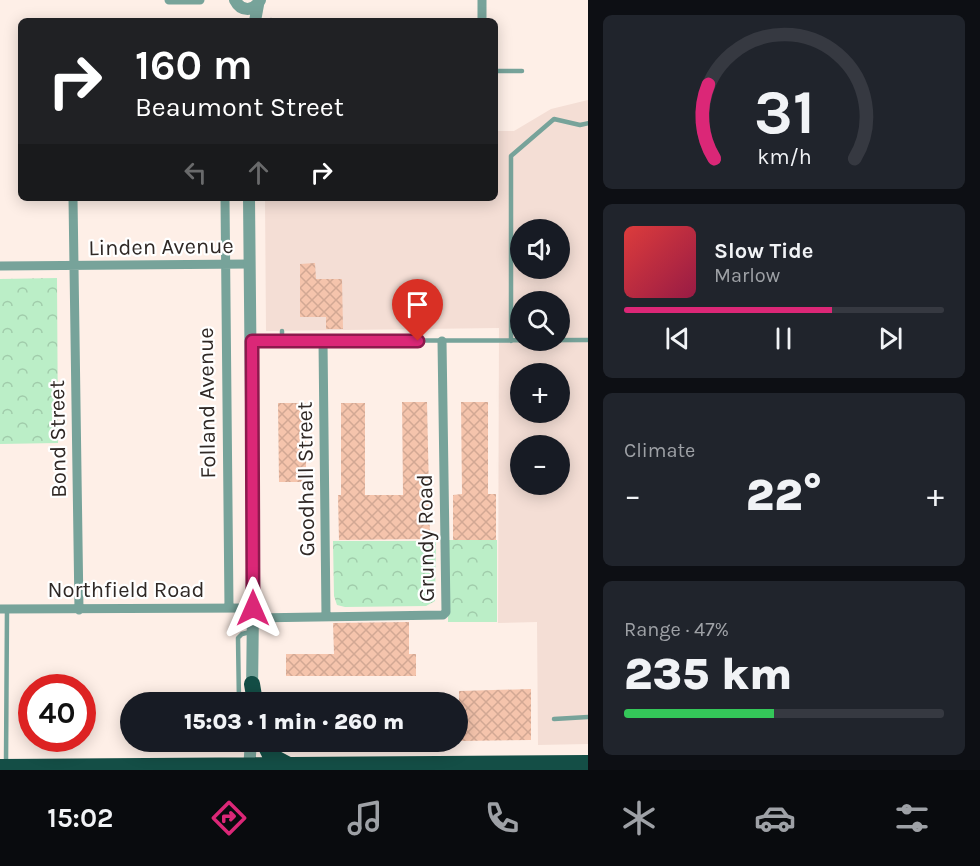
<!DOCTYPE html>
<meta charset="utf-8">
<style>
:root{--surface:#171b24;--page:#20242c;--text:#f1f3f6;--muted:#9ea1a6;--line:#363941;--accent:#db2777}
body{margin:0;font-family:Karla,sans-serif;background:var(--page);color:var(--text);height:100vh;display:flex;flex-direction:column;font-size:22px;white-space:nowrap}
*{box-sizing:border-box;margin:0}
p{font-size:20px;color:var(--muted)}
.icon{flex:none;width:33px;height:33px;fill:none;stroke:currentColor;stroke-width:2;stroke-linecap:round;stroke-linejoin:round}
.map{position:relative;flex:1;overflow:hidden}
.details{display:flex;flex-direction:column;gap:15px;padding:15px;background:#0d0f14;width:392px}
.details>*{flex:none}
.hud{position:absolute;left:18px;top:18px;width:480px;height:183px;border-radius:9px;box-shadow:0 3px 15px #0003;background:#202124;color:#fff;overflow:hidden}
.fabs{position:absolute;left:510px;top:219px;display:grid;gap:12px}
.fabs a{display:grid;place-items:center;width:60px;height:60px;border-radius:50%;background:var(--surface);box-shadow:0 3px 15px #0003;font-size:30px}
.speed{position:absolute;left:18px;top:674px;display:flex;gap:12px;font-size:30px;font-weight:700;text-align:center}
.speed>*{display:grid;place-content:center;width:78px;height:78px;border-radius:50%;background:var(--surface);box-shadow:0 3px 15px #0003;line-height:1}
.speed .limit{border:9px solid #d22;background:#fff;color:#111}
.pin{position:absolute;display:grid;place-items:center;width:51px;height:51px;color:#fff;margin:-62px -26px;border-radius:50% 50% 50% 0;rotate:-45deg;box-shadow:0 0 6px #0007}
.pin .icon{rotate:45deg}
.me{position:absolute;width:66px;margin:-33px;rotate:0deg;stroke-linejoin:round;filter:drop-shadow(0 0 4px #0008)}
.turn{display:flex;align-items:center;gap:21px;height:126px;padding:0 18px;font-size:27px}
.turn .icon{width:78px;height:78px;stroke-width:2.5}
.turn b{display:block;font-size:42px;line-height:51px}
.lanes{display:flex;align-items:center;height:57px;padding:0 18px;background:#0003;justify-content:center;gap:30px;direction:ltr}
.lanes .off{opacity:.35}
.big{font-size:45px;font-weight:800;line-height:1.1}
.details .tile{flex:1;display:flex;flex-direction:column;justify-content:center;gap:9px;min-width:0;padding:0 21px;border-radius:9px;background:var(--page)}
.details .dial{align-items:center;gap:0}
.dial svg{height:156px;overflow:visible;fill:none;stroke:var(--line);stroke-width:7;stroke-linecap:round;text-anchor:middle}
.dial text{fill:var(--text);stroke:none}
.song{display:flex;align-items:center;gap:18px}
.cover{width:72px;height:72px;border-radius:9px;background:linear-gradient(135deg,hsl(0 70% 55%),hsl(340 70% 35%))}
.played{height:6px;border-radius:3px;background:linear-gradient(90deg,var(--accent) 65%,var(--line) 65%)}
.keys{display:flex;justify-content:space-around;direction:ltr}
.heat{display:flex;justify-content:space-between;align-items:center;font-size:33px;direction:ltr}
.charge{height:9px;border-radius:4px;background:linear-gradient(90deg,#34c759 47%,var(--line) 0)}
.trip{position:absolute;left:120px;top:692px;width:348px;height:60px;border-radius:30px;background:var(--surface);box-shadow:0 3px 15px #0003;font-weight:800;line-height:60px;text-align:center}
.dock{display:flex;height:96px;justify-content:space-around;align-items:center;background:#090b0e;color:var(--muted)}
.dock .icon{width:42px;height:42px}
.dock .active{color:var(--accent)}
.dock b{font-size:27px;color:var(--text)}
main{display:flex;flex:1;min-height:0}
.map>svg:first-child{display:block}
.built{fill:#f4ded5;fill-rule:evenodd}
.park{fill:url(#park-crowns)}
.building{fill:url(#building-cross-hatch)}
.lines{fill:none;stroke-linecap:round;stroke-linejoin:round}
.service{stroke:#77a39a;stroke-width:4.5}
.minor{stroke:#77a39a;stroke-width:9}
.tertiary{stroke:#77a39a;stroke-width:12}
.trunk{stroke:#144e46;stroke-width:16}
.route-casing{stroke:#8e194d;stroke-width:15}
.route{stroke:#db2777;stroke-width:10}
.labels{text-anchor:middle;stroke-width:4.5;stroke-linejoin:round;paint-order:stroke}
.street-label{font-size:22px;fill:#2f2825;stroke:#fff}
</style>
<main>
<div class="map">
<svg width="589" height="770" viewBox="0 0 589 770">
<defs>
<pattern id="park-crowns" width="20" height="18" patternUnits="userSpaceOnUse" patternTransform="scale(1.5)"><rect width="20" height="18" fill="#bbeec7"/><path d="M2 6a3 3 0 1 1 6 0M12 15a3 3 0 1 1 6 0" fill="none" stroke="#a1ccab"/></pattern>
<pattern id="building-cross-hatch" width="8" height="8" patternUnits="userSpaceOnUse" patternTransform="scale(1.5)"><rect width="8" height="8" fill="#f5c4ac"/><path d="M0 0l8 8M0 8l8-8" fill="none" stroke="#d2a894"/></pattern>
</defs>
<rect width="100%" height="100%" fill="#feefe7"/>
<!-- built -->
<path class="built" d="M588 100V744L538 745 537 622 498 623 499 328 266 331 265 198H495V131H514L551 109ZM520 230H560V268H520ZM520 302H560V340H520ZM520 374H560V412H520ZM520 446H560V484H520Z"/>
<!-- park -->
<path class="park" d="M57 278 58 443 0 444V279Z
M448 540H497V622H448Z
M333 541H436L435 601 426 606 345 607 337 605 334 596Z"/>
<!-- building -->
<path class="building" d="M315 263 316 279H342L343 329H326V317H300V264Z
M402 402H427L430 539 339 540 338 495H341V403H365V495H403Z
M461 402H488V494H496V540H453V495L462 494Z
M278 403H306V482H279Z
M409 622V654H416V676H286V654H334L333 623Z
M531 689V740L459 741V691Z"/>
<g class="lines">
<!-- service -->
<path class="service" d="M271 20V21
M495 71H522
M252 341 589 340
M282 341V331
M511 341V156L554 119 580 125 589 123
M239 702 238 638 242 634 250 632
M554 719 589 717
M6 763 7 609"/>
<!-- minor -->
<path class="minor" d="M169 0H200
M482 21V0
M73 198 79 610
M225 198 229 608
M0 266 250 264
M323 341 326 616
M0 609 253 608
M253 618 443 615 446 612 442 341"/>
<!-- tertiary -->
<path class="tertiary" d="M235 0C241 12 254 12 260 0
M255 21 258 5
M249 198 253 608 252 692
M249 770 251 741"/>
<!-- trunk -->
<path class="trunk" d="M252 684 255 702
M263 741 270 755 287 764
M0 767 589 763"/>
</g>
<g class="lines">
<!-- route casing -->
<g class="route-casing">
<path id="route" d="M253 608 252 341H418"/>
</g>
<!-- route -->
<use href="#route" class="route"/>
</g>
<g class="labels">
<!-- street labels -->
<g class="street-label">
<text transform="translate(161 246) rotate(-1)" y="8">Linden Avenue</text>
<text transform="translate(206 403) rotate(-91)" y="8">Folland Avenue</text>
<text transform="translate(57 439) rotate(-91)" y="8">Bond Street</text>
<text transform="translate(305 479) rotate(-91)" y="8">Goodhall Street</text>
<text transform="translate(425 538) rotate(-91)" y="8">Grundy Road</text>
<text x="126" y="597">Northfield Road</text>
</g>
</g>
</svg>
<div class="fabs">
<a><svg class="icon" aria-label="sound" viewBox="0 0 24 24"><path d="M4 9h4l5-4v14l-5-4H4zM17 9q2 3 0 6"/></svg></a>
<a><svg class="icon" aria-label="search" viewBox="0 0 24 24"><circle cx="10" cy="10" r="6"/><path d="M15 15l6 6"/></svg></a>
<a>+</a>
<a>−</a>
</div>
<div class="speed"><div class="limit">40</div></div>
<div class="pin" style="left:418px;top:341px;background:#d93025"><svg class="icon" aria-label="arrive" viewBox="0 0 24 24"><path d="M6 21V4h12l-3 4 3 4H6"/></svg></div>
<svg class="me" style="left:253px;top:608px" viewBox="-20 -20 40 40"><path d="M0-17L14 15 0 8-14 15z" fill="#db2777" stroke="#fff" stroke-width="4"/></svg>
<div class="trip">15:03 · 1 min · 260 m</div>
<div class="hud">
<div class="turn"><svg class="icon" aria-label="right" viewBox="0 0 24 24"><path d="M7 20v-9h11M14 6l5 5-5 5"/></svg><div><b>160 m</b>Beaumont Street</div></div>
<div class="lanes"><svg class="icon off" aria-label="left" viewBox="0 0 24 24"><path d="M17 20v-9H6M10 6l-5 5 5 5"/></svg><svg class="icon off" aria-label="ahead" viewBox="0 0 24 24"><path d="M12 20V5M6 11l6-6 6 6"/></svg><svg class="icon" aria-label="right" viewBox="0 0 24 24"><path d="M7 20v-9h11M14 6l5 5-5 5"/></svg></div>
</div>
</div>
<section class="details">
<div class="tile dial"><svg viewBox="0 0 100 80">
<path d="M14 69A42 42 0 1 1 86 69"/>
<path d="M14 69A42 42 0 0 1 11 31" stroke="#db2777"/>
<text x="50" y="56" font-size="32" font-weight="700">31</text>
<text x="50" y="72" font-size="11">km/h</text>
</svg></div>
<div class="tile">
<div class="song"><i class="cover"></i><div><b>Slow Tide</b><p>Marlow</p></div></div>
<div class="played"></div>
<div class="keys"><svg class="icon" aria-label="previous" viewBox="0 0 24 24"><path d="M18 5L8 12l10 7zM5 5v14"/></svg><svg class="icon" aria-label="pause" viewBox="0 0 24 24"><path d="M8 5v14M16 5v14"/></svg><svg class="icon" aria-label="next" viewBox="0 0 24 24"><path d="M6 5l10 7-10 7zM19 5v14"/></svg></div>
</div>
<div class="tile"><p>Climate</p>
<div class="heat"><a>−</a><b class="big">22°</b><a>+</a></div>
</div>
<div class="tile"><p>Range · 47%</p><b class="big">235 km</b><div class="charge"></div></div>
</section>
</main>
<nav class="dock">
<b>15:02</b>
<svg class="icon active" aria-label="directions" viewBox="0 0 24 24"><path d="M12 3l9 9-9 9-9-9zM9 14v-3h6M13 9l2 2-2 2"/></svg>
<svg class="icon" aria-label="music" viewBox="0 0 24 24"><path d="M9 18V5l10-2v13"/><circle cx="6" cy="18" r="3"/><circle cx="16" cy="16" r="3"/></svg>
<svg class="icon" aria-label="phone" viewBox="0 0 24 24"><path d="M5 4h4l2 5-3 2q2 4 5 5l2-3 5 2v4C11 20 4 13 5 4z"/></svg>
<svg class="icon" aria-label="climate" viewBox="0 0 24 24"><path d="M12 3v18M4 7l16 10M4 17L20 7"/></svg>
<svg class="icon" aria-label="car" viewBox="0 0 24 24"><path d="M5 17H2v-5l4-1 3-4h7l3 4 3 1v5h-3M9 17h6M6 11h13"/><circle cx="7" cy="17" r="2"/><circle cx="17" cy="17" r="2"/></svg>
<svg class="icon" aria-label="filters" viewBox="0 0 24 24"><path d="M4 7h16M4 17h16"/><circle cx="9" cy="7" r="2"/><circle cx="15" cy="17" r="2"/></svg>
</nav>
